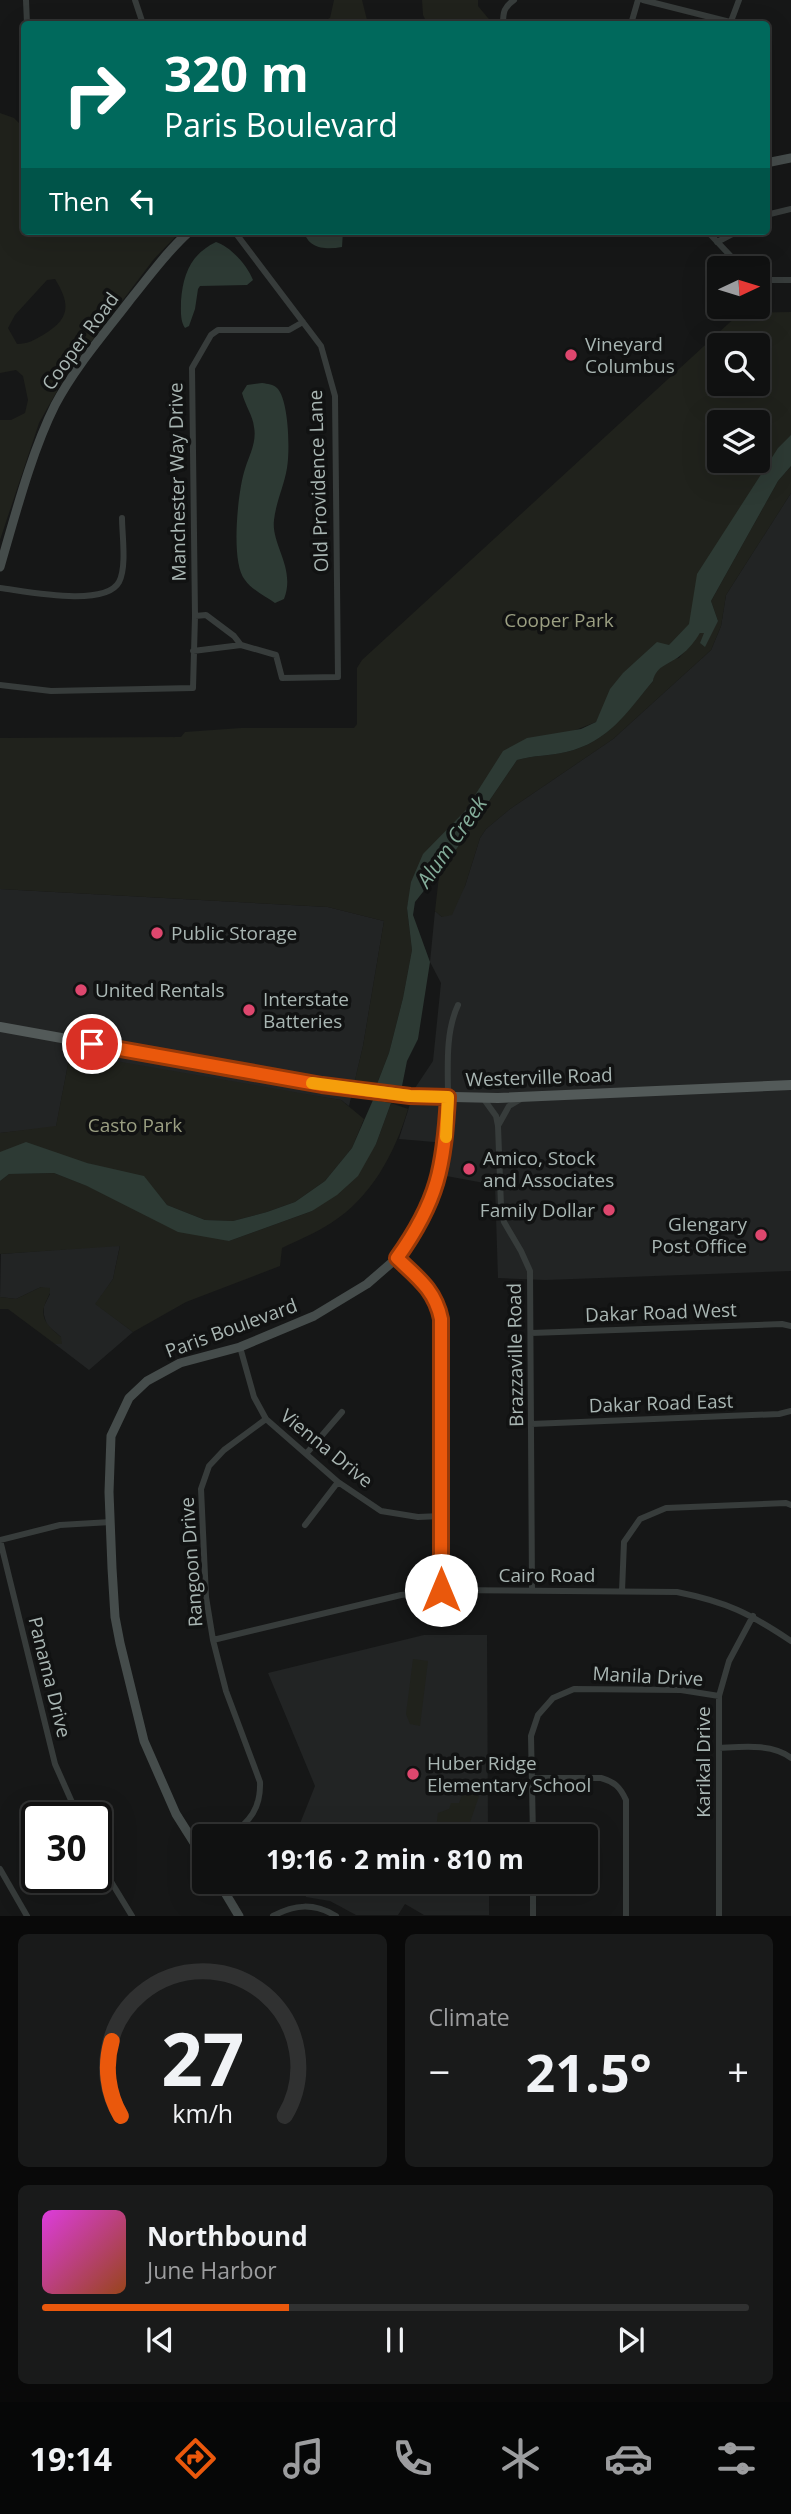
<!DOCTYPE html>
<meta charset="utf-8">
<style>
:root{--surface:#101111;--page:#191a1a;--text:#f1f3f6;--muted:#9c9d9f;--line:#303131;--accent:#ea580c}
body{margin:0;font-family:"Open Sans",sans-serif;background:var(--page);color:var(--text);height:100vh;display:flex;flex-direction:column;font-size:26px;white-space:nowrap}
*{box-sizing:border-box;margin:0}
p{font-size:23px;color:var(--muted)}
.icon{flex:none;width:38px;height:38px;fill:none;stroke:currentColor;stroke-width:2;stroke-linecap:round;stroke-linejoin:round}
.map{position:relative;height:1916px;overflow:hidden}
.panel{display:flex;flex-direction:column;gap:18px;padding:18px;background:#090909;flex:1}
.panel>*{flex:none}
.hud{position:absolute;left:21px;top:21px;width:749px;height:214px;border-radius:7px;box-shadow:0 7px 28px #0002,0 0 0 2px var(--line);background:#00695c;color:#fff;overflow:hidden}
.needle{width:46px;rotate:86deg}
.tools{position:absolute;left:707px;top:256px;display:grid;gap:14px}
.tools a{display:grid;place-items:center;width:63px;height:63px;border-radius:7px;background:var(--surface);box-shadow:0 7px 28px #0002,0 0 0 2px var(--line);font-size:35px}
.speed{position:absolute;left:21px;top:1802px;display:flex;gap:14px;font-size:35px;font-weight:700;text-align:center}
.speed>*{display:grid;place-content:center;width:91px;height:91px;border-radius:50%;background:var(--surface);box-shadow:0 7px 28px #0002,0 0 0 2px var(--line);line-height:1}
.speed .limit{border:4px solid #111;border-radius:10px;background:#fff;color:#111}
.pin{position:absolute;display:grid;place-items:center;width:60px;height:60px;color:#fff;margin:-30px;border:4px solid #fff;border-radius:50%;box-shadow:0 2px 7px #0007}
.me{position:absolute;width:77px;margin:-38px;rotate:0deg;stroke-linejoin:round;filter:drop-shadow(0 0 5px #0008)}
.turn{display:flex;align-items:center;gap:24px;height:147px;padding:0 28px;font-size:32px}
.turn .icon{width:91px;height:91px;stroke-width:2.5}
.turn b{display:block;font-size:49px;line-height:60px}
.then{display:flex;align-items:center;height:66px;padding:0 28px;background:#0003;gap:14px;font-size:26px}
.big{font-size:52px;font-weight:700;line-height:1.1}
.panel .card{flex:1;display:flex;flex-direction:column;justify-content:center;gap:10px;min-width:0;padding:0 24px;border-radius:10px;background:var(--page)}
.panel .dial{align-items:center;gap:0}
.dial svg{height:182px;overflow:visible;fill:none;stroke:var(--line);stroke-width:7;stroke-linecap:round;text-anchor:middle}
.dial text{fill:var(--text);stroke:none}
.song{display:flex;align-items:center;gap:21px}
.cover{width:84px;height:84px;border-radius:10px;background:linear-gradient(135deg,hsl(300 70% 55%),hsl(20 70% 35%))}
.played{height:7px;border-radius:4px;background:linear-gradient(90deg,var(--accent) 35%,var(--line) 35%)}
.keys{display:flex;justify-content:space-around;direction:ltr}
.heat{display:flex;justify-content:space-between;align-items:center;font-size:38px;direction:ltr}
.panel .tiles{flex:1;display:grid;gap:18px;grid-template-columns:1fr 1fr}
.card:last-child{grid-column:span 2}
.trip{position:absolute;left:192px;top:1824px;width:406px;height:70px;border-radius:7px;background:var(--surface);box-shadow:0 7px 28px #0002,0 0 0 2px var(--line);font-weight:700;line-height:70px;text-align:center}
.dock{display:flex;height:112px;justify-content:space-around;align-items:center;background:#060707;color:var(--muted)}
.dock .icon{width:49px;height:49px}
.dock .active{color:var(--accent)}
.dock b{font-size:32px;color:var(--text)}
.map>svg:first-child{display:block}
.built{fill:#222424}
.green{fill:#20221c;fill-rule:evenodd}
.water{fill:#2d3a34}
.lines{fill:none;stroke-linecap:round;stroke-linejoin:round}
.street{stroke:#373c3b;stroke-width:6}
.secondary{stroke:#454c4b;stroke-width:9}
.primary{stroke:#535a59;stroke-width:10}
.route-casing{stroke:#983908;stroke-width:18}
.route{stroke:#ea580c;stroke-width:12}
.slow{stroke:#f59e0b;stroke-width:12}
.poi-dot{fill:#de476e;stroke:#111212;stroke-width:2.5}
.labels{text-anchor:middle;stroke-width:7;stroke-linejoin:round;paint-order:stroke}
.street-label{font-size:19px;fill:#a9b6b3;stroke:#111212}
.poi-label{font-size:19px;fill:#a9b6b3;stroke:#111212;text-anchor:start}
.park-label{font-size:19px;fill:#9b9f82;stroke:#111212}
.water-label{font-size:21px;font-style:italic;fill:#84ad9a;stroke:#111212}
</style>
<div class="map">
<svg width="791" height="1916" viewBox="0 0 791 1916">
<rect width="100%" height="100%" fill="#161717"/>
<!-- built -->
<path class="built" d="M791 493V1271L545 1280 498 1278 495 1185 441 1175 446 1143 399 1139 415 1088 433 1061 441 983 430 962 435 911 442 917 465 886 480 838 486 829 510 809 613 739 711 650 721 626 726 595Z
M0 889 328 907 384 921 363 1046 349 1106 341 1100 69 1059 56 1127 0 1133Z
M120 1245 113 1279 96 1304 133 1332 89 1370 55 1344H61V1337L47 1325 44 1315V1306L50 1294 41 1287 16 1299 0 1297 1 1254Z
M424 1635H487L488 1836H295L315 1786 268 1673Z
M300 1881H489V1915H424L405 1904 398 1915H356L330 1901 306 1897Z"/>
<!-- green -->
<path class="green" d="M334 0H362L368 24H317L330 18Z
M422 0H478V6L493 24 427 23 423 15Z
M0 113 14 118 24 128V231H181L154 259 66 375 39 423 0 540V420H11L25 413 28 400 23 376 16 370 0 373ZM55 279C71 305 70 319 43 335 34 340 28 344 17 344L8 328 15 315 47 280Z
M791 312V449L710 598 671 651 599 716 596 722 519 752 453 854 517 760C534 755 550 756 566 752 609 742 626 712 653 681L654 673 669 660 679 658 700 633 718 621 711 601 778 481 791 466V493L726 595 721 626 711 650 613 739 510 809 486 829 480 838 465 886 452 915 442 917 435 911 439 876 413 878 407 908 412 950 403 998 389 1053 377 1084 355 1080 363 1046 384 921 328 907 0 889V738L181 737 185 732 241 728H354L357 724V668L362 660 740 313ZM719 345H758V383H719ZM719 422H758V460H719Z
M75 1054 341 1100 364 1119 352 1148 325 1181 295 1202 267 1212 233 1221 205 1220 167 1205 149 1183 87 1163H0V1133L56 1126 69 1059Z
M391 1103 408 1109C395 1153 371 1198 331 1223 316 1233 298 1240 282 1248L280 1266 186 1302 133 1332 95 1304 113 1279 120 1246 0 1254V1181L9 1174 54 1173 229 1241 312 1211 376 1144Z
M41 1287 50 1288C50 1295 48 1297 45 1304 39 1319 50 1328 61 1337L62 1344H55L8 1309H0V1297L16 1299Z
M413 1659 428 1661 420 1726 410 1724 406 1714Z
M464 1790 479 1796 466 1834 461 1832 460 1836H435L438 1813 449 1809 451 1803H459Z"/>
<!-- water -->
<path class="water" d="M304 231H343L342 247C326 250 308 249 304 231Z
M216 242C231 247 247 265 253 280L247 285 200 286 198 289 195 309 189 326 185 328C180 321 181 310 181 301 183 274 191 254 216 242Z
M262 383C268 384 273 384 277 388 289 400 290 451 287 468 284 486 276 502 274 520 271 545 296 568 284 599L275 603C265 596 252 590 245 580 230 563 238 489 245 469 249 456 257 442 254 427 253 416 245 405 242 393L247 385Z
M791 435V466L778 481 711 601 718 621 705 647 700 643 704 633H700C695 641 689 649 681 655 671 664 656 665 653 681 627 712 609 742 566 752 550 756 534 755 517 760L453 854 415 902 413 915 430 962 418 1039 407 1061 402 1086 377 1084 389 1053 403 998 412 950 407 908 411 882 423 854 465 811 503 751 527 738 581 729 596 722 610 689 623 673 657 642 669 645 689 624 697 574 778 448Z
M373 1100 391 1103 376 1144 358 1176 337 1195 312 1211 229 1241 178 1232 87 1186 54 1173 9 1174 0 1181V1152L26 1142 87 1163 144 1176 167 1205 205 1220 233 1221 267 1212 295 1202 325 1181 352 1148Z"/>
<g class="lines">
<!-- street -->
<path class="street" d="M26 0 27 24
M135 0 143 24
M643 0 730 22
M503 24C503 12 504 7 514 0
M631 24 638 0
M730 24 739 0
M766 215 791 209
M707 231 742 268
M717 242 738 231
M758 280H791
M0 588C25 591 105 608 119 582 127 567 122 534 122 518
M195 616 206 615 234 636 241 645
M193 651 241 645 276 655 282 678 338 677 335 396 321 346 234 231
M0 685 51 691 193 688 195 616 192 368 211 335 218 330H289L303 322
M448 1097C448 1067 445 1033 458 1005
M483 1098 496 1116 498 1126 501 1206 504 1222 521 1251 530 1271 532 1590
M499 1124 509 1106 521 1099
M397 1258C418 1278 435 1290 441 1319V1590
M531 1333 782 1324 791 1326
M240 1347 254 1397 266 1419 338 1482 381 1511 418 1517 441 1516
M531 1424 779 1414 791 1411
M306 1454 342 1412
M305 1525 338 1482
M622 1591 624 1542 640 1519 666 1508 786 1503 791 1505
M213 1640 401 1595 441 1590 677 1592C727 1602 749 1613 791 1641
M719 1748C741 1747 772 1743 791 1758
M532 1778H601C615 1782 620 1787 626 1800V1916
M79 1818 55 1764 0 1540 60 1525 111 1522
M229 1836C250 1822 261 1808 260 1782L226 1691 213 1640 206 1597 201 1489 209 1466 224 1450 266 1419
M533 1836 531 1736 538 1715 553 1698 574 1689 681 1690 719 1696
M96 1857 132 1916
M0 1869 27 1916
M533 1881V1916
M273 1916C295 1904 314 1903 336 1916
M719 1916V1696L729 1661 753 1616"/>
<!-- secondary -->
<path class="secondary" d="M766 163 791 158
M0 567C15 516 31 453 55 405 75 367 104 334 130 300 149 277 167 251 190 231
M205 1860 176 1814 144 1741 120 1643 115 1617 112 1568 109 1492 111 1436 129 1398 147 1381 180 1363 240 1347 314 1316 367 1284 397 1258 413 1235 429 1206 440 1174 446 1134 448 1097
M218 1881 239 1916"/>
<!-- primary -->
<path class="primary" d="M0 1027 322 1085 410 1096 498 1098 791 1085"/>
</g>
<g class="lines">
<!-- route casing -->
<g class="route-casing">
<path id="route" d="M92 1044 322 1085 410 1096 448 1097C444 1167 438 1201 397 1258 418 1278 435 1290 441 1319V1590"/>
</g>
<!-- route -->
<use href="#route" class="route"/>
<!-- slow -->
<path class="slow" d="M312 1083 410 1096 448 1097 446 1137"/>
</g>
<!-- markers -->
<g class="poi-dot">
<circle cx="571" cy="355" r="7"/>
<circle cx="157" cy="933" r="7"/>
<circle cx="81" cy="990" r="7"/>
<circle cx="249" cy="1010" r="7"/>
<circle cx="469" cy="1169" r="7"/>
<circle cx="609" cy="1210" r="7"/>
<circle cx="761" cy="1235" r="7"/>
<circle cx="413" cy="1774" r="7"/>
</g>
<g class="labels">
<!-- street labels -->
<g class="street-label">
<text transform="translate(80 341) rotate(-54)" y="7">Cooper Road</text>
<text transform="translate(318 481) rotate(-92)" y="7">Old Providence Lane</text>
<text transform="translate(177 482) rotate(-91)" y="7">Manchester Way Drive</text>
<text transform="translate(539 1077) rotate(-2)" y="7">Westerville Road</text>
<text transform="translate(661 1312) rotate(-2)" y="7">Dakar Road West</text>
<text transform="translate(231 1328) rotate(-20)" y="7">Paris Boulevard</text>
<text transform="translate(515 1355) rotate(-91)" y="7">Brazzaville Road</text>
<text transform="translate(661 1403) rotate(-2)" y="7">Dakar Road East</text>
<text transform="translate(327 1448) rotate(39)" y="7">Vienna Drive</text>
<text transform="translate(191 1562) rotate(-94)" y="7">Rangoon Drive</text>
<text x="547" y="1582">Cairo Road</text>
<text transform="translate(648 1676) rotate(3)" y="7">Manila Drive</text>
<text transform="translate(50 1677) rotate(76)" y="7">Panama Drive</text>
<text transform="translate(703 1762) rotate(-90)" y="7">Karikal Drive</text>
</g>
<!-- poi labels -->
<g class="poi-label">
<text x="585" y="351">Vineyard<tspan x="585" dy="22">Columbus</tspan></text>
<text x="171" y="940">Public Storage</text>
<text x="95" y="997">United Rentals</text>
<text x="263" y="1006">Interstate<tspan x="263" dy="22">Batteries</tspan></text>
<text x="483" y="1165">Amico, Stock<tspan x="483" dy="22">and Associates</tspan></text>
<text x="595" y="1217" text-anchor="end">Family Dollar</text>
<text x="747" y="1231" text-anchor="end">Glengary<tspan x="747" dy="22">Post Office</tspan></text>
<text x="427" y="1770">Huber Ridge<tspan x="427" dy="22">Elementary School</tspan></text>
</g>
<!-- park labels -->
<g class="park-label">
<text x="559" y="627">Cooper Park</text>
<text x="135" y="1132">Casto Park</text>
</g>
<!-- water labels -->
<g class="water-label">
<text transform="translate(452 842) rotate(-55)" y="7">Alum Creek</text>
</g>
</g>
</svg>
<div class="tools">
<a><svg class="needle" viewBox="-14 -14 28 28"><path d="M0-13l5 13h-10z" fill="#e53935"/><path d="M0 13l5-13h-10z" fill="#9c9d9f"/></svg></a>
<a><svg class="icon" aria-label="search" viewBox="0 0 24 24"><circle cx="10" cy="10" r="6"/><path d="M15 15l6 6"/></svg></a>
<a><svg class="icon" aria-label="layers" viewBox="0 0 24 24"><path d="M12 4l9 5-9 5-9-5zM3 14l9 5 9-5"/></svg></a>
</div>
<div class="speed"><div class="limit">30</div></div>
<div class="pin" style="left:92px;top:1044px;background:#d93025"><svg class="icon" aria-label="arrive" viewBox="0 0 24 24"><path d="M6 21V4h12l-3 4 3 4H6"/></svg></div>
<svg class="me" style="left:441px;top:1590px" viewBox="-20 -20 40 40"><circle r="19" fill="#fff"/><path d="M0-13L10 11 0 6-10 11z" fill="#ea580c"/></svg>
<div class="trip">19:16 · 2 min · 810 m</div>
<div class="hud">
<div class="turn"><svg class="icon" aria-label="right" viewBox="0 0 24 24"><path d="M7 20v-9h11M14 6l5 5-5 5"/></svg><div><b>320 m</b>Paris Boulevard</div></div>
<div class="then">Then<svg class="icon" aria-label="left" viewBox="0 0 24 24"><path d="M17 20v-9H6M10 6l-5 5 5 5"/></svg></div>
</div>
</div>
<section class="panel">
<div class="tiles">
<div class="card dial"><svg viewBox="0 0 100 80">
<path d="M14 69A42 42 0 1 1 86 69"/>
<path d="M14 69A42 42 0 0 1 10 36" stroke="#ea580c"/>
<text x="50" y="56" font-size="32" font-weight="700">27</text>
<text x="50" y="72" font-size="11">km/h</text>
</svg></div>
<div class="card"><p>Climate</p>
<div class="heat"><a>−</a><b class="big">21.5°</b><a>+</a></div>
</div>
<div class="card">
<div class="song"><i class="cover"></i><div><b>Northbound</b><p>June Harbor</p></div></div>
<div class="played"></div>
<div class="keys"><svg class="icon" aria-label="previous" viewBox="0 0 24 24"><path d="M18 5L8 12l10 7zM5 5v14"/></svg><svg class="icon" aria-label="pause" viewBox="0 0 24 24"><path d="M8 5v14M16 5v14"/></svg><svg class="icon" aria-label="next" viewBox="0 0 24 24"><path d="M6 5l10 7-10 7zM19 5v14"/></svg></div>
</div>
</div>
</section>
<nav class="dock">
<b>19:14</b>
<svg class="icon active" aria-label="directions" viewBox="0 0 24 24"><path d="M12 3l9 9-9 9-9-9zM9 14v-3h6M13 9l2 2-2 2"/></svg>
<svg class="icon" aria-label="music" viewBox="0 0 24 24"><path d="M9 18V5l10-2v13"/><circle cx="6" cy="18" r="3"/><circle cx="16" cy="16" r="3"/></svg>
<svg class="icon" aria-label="phone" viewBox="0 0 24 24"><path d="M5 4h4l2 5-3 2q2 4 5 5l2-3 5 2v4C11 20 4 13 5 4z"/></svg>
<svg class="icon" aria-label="climate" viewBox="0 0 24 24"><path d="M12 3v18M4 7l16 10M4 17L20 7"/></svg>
<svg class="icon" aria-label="car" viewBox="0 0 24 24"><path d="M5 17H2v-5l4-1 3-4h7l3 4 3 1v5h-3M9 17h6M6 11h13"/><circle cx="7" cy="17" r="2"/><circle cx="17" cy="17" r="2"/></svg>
<svg class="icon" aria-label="filters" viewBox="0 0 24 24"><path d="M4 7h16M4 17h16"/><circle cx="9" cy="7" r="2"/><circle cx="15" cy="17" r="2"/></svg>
</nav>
